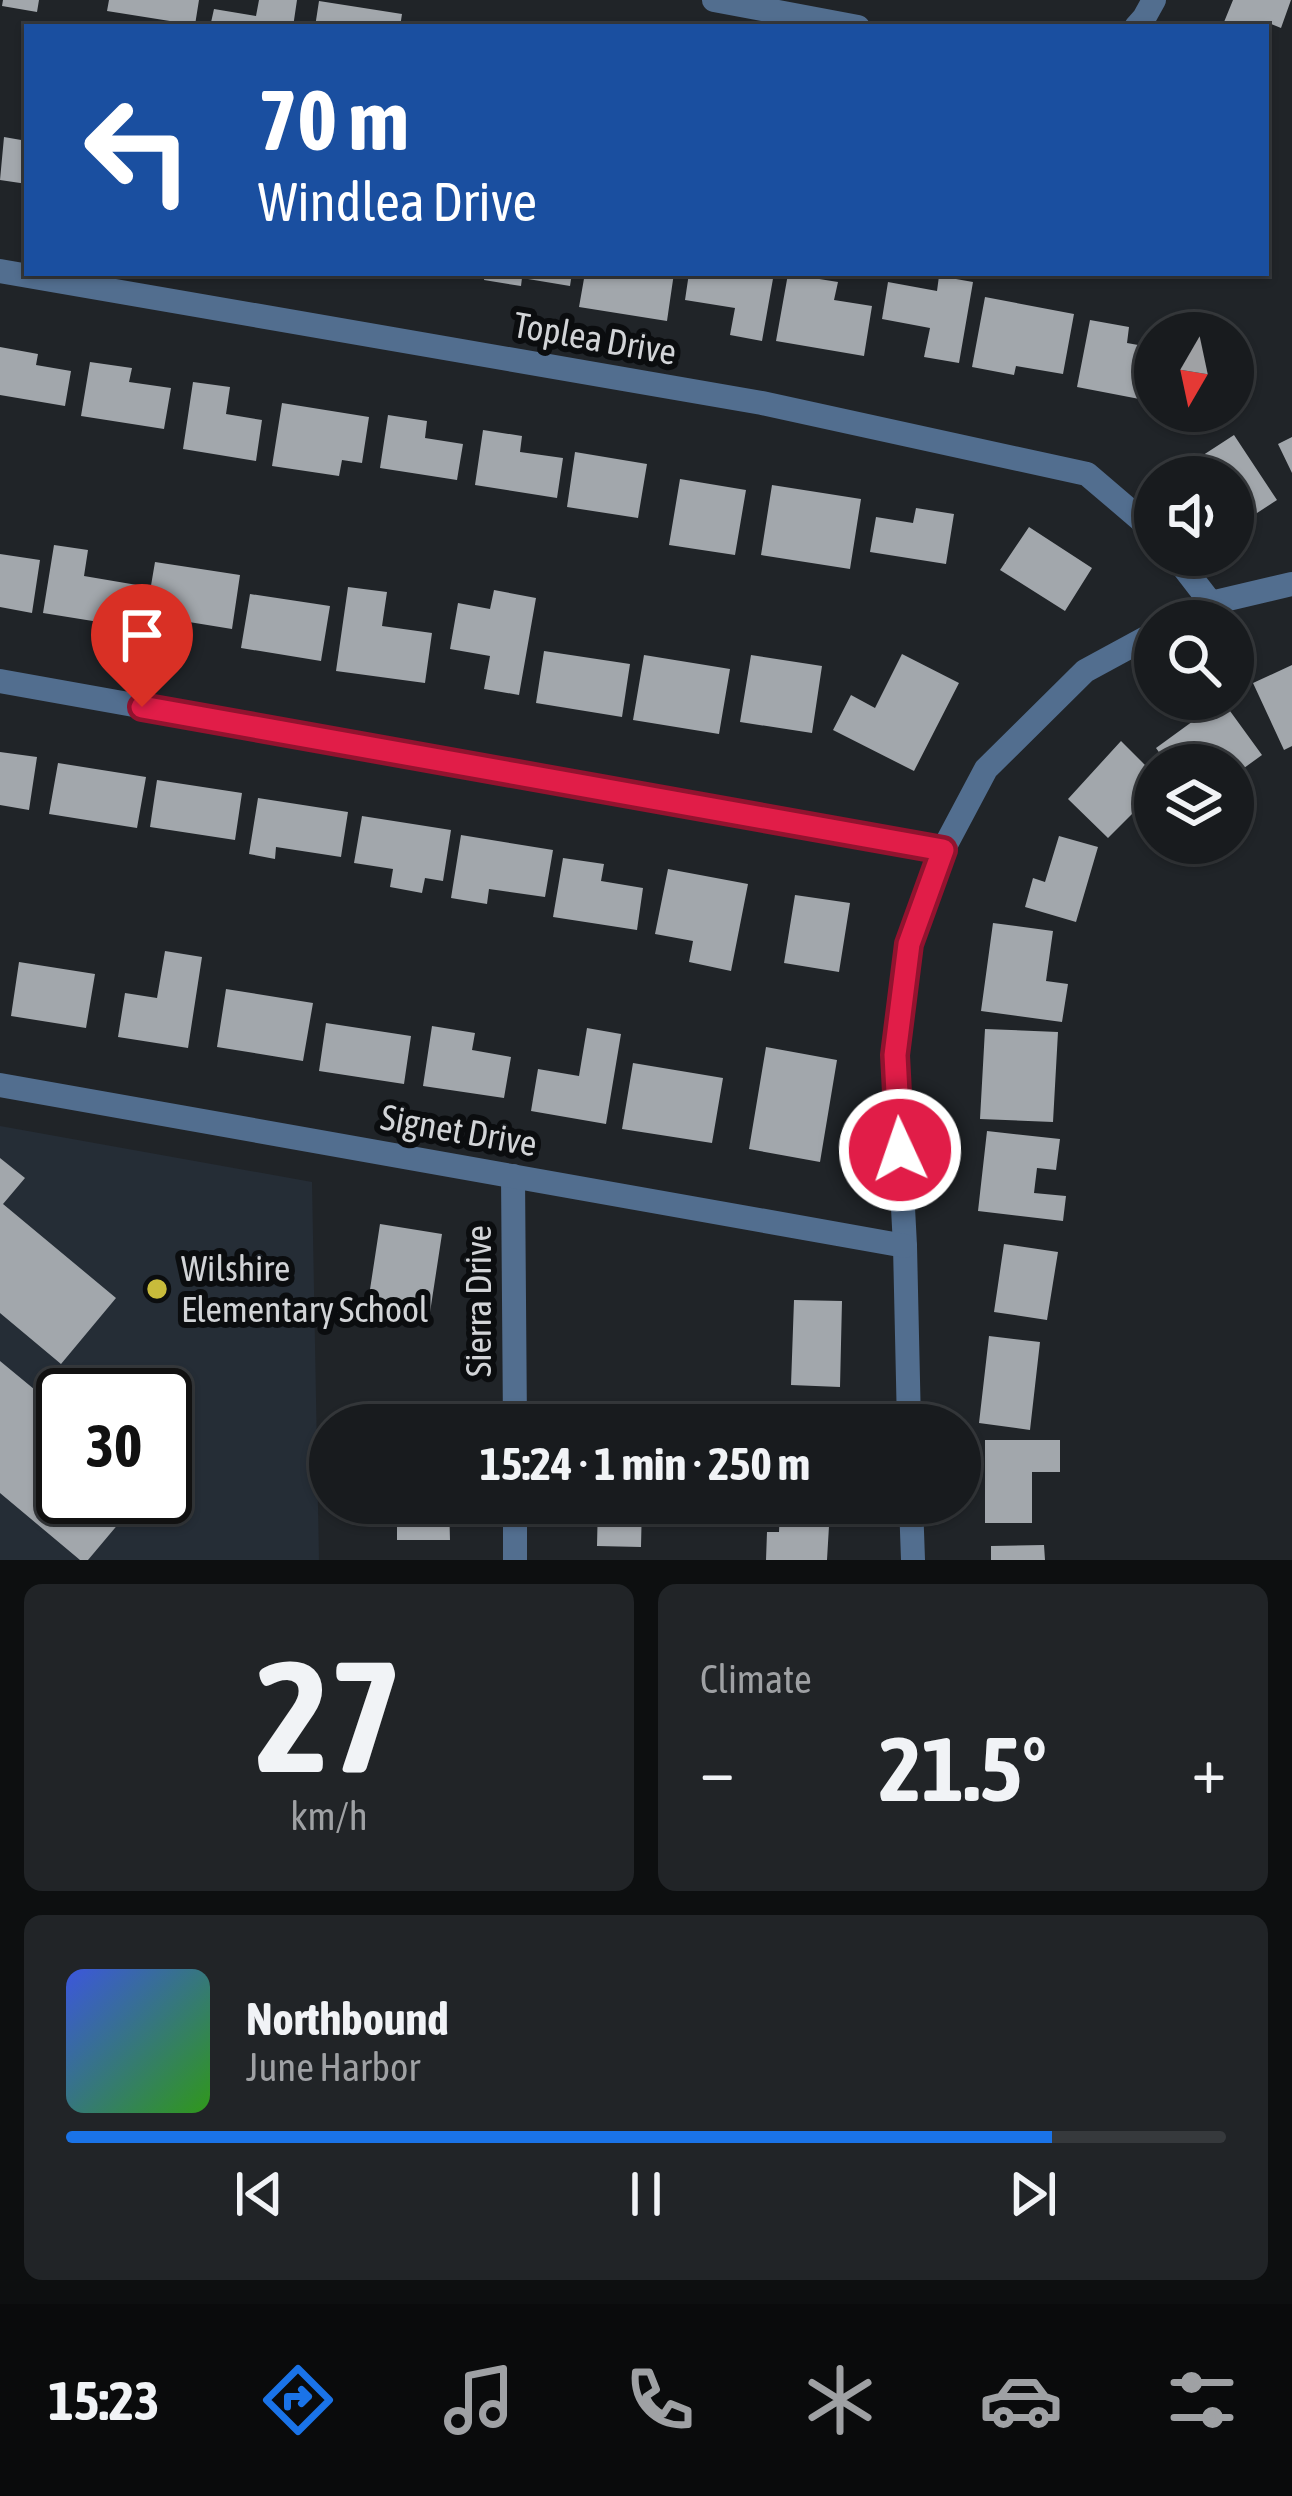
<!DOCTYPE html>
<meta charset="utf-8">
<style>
:root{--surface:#181b1e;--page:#212427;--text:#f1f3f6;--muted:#9fa1a4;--line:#36393c;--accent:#1a73e8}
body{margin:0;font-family:"Asap Condensed",sans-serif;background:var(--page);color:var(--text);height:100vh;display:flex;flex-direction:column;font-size:45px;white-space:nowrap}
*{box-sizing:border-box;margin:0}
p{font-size:39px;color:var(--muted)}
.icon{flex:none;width:66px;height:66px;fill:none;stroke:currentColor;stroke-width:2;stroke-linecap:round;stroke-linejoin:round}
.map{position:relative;height:1560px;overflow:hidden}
.details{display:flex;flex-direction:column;gap:24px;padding:24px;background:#0d0f10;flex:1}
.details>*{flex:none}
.top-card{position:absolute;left:24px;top:24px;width:1245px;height:252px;border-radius:0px;box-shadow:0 3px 9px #0004,0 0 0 3px var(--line);background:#1a4fa0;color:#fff;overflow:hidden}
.needle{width:78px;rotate:189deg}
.fabs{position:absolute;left:1134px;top:312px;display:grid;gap:24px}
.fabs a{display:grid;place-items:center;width:120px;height:120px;border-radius:50%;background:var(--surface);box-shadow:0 3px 9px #0004,0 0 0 3px var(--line);font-size:60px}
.speed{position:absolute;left:36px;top:1368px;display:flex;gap:24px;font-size:60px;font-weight:700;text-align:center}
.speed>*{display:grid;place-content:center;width:156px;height:156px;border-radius:50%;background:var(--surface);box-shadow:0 3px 9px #0004,0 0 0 3px var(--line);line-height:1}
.speed .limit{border:6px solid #111;border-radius:18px;background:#fff;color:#111}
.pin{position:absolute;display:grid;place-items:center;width:102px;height:102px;color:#fff;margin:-123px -51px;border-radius:50% 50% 50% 0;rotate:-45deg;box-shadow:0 0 12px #0007}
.pin .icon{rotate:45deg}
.me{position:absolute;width:132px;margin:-66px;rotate:357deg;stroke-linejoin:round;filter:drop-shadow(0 0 9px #0008)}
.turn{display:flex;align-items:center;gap:42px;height:252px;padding:0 36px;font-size:54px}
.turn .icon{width:156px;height:156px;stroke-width:2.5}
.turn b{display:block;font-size:84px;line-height:102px}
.big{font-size:90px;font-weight:700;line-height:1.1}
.details .card{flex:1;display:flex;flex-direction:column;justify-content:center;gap:18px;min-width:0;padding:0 42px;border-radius:18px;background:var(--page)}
.details .dial{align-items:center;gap:0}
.dial b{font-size:156px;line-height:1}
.song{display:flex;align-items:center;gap:36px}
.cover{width:144px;height:144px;border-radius:18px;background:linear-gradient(135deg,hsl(230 70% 55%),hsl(110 70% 35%))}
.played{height:12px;border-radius:6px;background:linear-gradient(90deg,var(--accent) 85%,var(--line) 85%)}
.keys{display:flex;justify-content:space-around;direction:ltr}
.heat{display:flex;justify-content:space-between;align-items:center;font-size:66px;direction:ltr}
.details .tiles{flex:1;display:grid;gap:24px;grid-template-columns:1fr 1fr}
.card:last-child{grid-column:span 2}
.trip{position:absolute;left:309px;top:1404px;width:672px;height:120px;border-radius:60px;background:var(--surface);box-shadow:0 3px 9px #0004,0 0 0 3px var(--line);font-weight:700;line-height:120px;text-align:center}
.dock{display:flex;height:192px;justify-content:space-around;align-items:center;background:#0a0b0c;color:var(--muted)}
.dock .icon{width:84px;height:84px}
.dock .on{color:var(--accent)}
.dock b{font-size:54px;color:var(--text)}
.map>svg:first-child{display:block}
.built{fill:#252d36;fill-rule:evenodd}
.building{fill:#a2a7ac}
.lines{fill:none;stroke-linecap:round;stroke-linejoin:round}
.minor{stroke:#526e8f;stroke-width:24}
.tertiary{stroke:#526e8f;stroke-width:24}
.route-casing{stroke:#92132f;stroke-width:30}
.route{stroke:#e11d48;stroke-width:21}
.poi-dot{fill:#c8bb3b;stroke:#0b0d0f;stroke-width:4.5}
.labels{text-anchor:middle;stroke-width:12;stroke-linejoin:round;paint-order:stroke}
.street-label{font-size:36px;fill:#d2d4d7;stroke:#0b0d0f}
.poi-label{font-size:36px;fill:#d2d4d7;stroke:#0b0d0f;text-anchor:start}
</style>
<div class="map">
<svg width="1292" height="1560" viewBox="0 0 1292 1560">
<rect width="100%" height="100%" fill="#202428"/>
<!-- built -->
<path class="built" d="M0 1126 312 1182 319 1560H0ZM63 1395H165V1497H63Z"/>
<!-- building -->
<path class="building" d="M3 0H39L37 12 2 6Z
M109 0H199L195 25 107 11Z
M259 0H297L293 27H210L214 9 256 16Z
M1233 0H1291L1281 28 1266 22 1263 27H1222Z
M319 1 402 14 400 27H315Z
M4 137 27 141V184L0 180Z
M485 273H572L570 286 522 278 521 286 484 280Z
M585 273H674L667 321 579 307Z
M689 273H774L762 341 730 335 735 308 685 300Z
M788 274 838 282 834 300 872 306 864 356 776 341Z
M939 276 973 282 959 363 924 357 930 328 882 319 888 282 937 291Z
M985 297 1074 314 1063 374 1016 366 1014 375 972 367Z
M1090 320 1129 327 1127 343 1155 348V402L1077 387Z
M0 347 38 354 36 365 71 371 65 406 0 395Z
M90 362 132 368 129 382 171 388 164 429 81 416Z
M193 382 230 387 226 414 262 420 256 461 183 449Z
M282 403 369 417 362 463 342 460 339 476 272 466Z
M388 415 427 421 425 438 463 444 457 480 380 468Z
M483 430 522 436 520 452 563 458 557 498 475 485Z
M1234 435 1277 500 1237 526 1233 520V477H1205L1194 461Z
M1292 437V473L1278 444Z
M575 452 647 464 638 518 567 507Z
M680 479 746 490 735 555 669 545Z
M772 485 861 499 850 569 761 555Z
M916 508 954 514 946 564 870 552 876 517 913 523Z
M1029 527 1092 568 1065 611 1000 570Z
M54 545 88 550 84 576 137 585 130 627 43 613Z
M0 554 40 560 32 613 0 607Z
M155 562 240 575 232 629 146 615Z
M348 587 387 592 382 626 432 633 425 683 336 671Z
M494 590 536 598 519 695 484 689 490 656 450 649 458 603 490 609Z
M250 594 330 606 321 661 241 648Z
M544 651 630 664 622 717 536 703Z
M902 654 959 683 914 771 833 730 851 695 875 708Z
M644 655 730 669 719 734 633 720Z
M751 655 822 666 812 733 740 722Z
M1292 665V746L1284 750 1253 683Z
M1222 700 1262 755 1233 776V765H1168L1156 748Z
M1121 741 1155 775V791L1108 838 1068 799Z
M0 752 37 757 29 810 0 805Z
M58 763 146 777 137 828 49 814Z
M157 780 242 793 235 840 150 827Z
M258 798 348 812 341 857 276 847 275 859 249 854Z
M362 816 451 830 443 881 425 878 422 893 390 887 393 869 354 863Z
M461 835 553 850 545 897 489 889 487 904 451 898Z
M1059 836 1098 847 1076 922 1025 907 1033 878 1045 882Z
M563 858 604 864 601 881 643 888 637 930 553 917Z
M668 869 748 884 731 971 689 962 693 941 655 934Z
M795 895 850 903 839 972 784 963Z
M993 923 1053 931 1046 981 1068 984 1062 1022 981 1011Z
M165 951 202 957 188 1048 118 1037 125 993 157 998Z
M19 962 95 974 86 1028 11 1016Z
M226 989 313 1003 303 1061 217 1047Z
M326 1023 411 1036 404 1084 319 1071Z
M432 1026 475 1033 472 1050 511 1057 504 1098 423 1086Z
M587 1028 621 1034 606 1124 531 1111 538 1069 579 1076Z
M985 1029 1058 1032 1053 1122 980 1119Z
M766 1047 837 1060 820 1162 749 1149Z
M633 1063 723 1078 712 1143 622 1129Z
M987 1131 1060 1139 1056 1170 1037 1168 1034 1193 1066 1196 1063 1221 978 1211Z
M0 1158 25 1178 3 1204 116 1298 61 1364 0 1313Z
M380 1224 442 1234 429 1319 367 1309Z
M1004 1244 1058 1252 1047 1320 994 1312Z
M794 1300 842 1301 840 1387 791 1385Z
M989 1336 1040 1342 1030 1430 979 1423Z
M0 1361 63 1413V1497H141L88 1560H80L0 1493Z
M776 1411 829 1419 828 1425H774Z
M985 1440H1060V1472H1032V1523H985Z
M397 1503H449L450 1540H397Z
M598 1503H642L641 1547 597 1546Z
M780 1505 830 1509 827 1560H766L767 1532H779Z
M1044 1545 1045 1560H991V1546Z"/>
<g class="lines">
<!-- minor -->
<path class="minor" d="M714 0 858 27
M1136 27 1144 18 1154 0
M0 271 762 403 1087 474 1155 532
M1174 555 1211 603
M1178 621 1211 603 1292 584
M0 681 943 850
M513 1176 515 1425
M909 1425 905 1246 895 1055 909 943 943 850 986 769 1085 671 1155 633
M515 1503V1560
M911 1503 913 1560"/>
<!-- tertiary -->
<path class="tertiary" d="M0 1085 905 1246"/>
</g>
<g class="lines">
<!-- route casing -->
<g class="route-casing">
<path id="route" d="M142 707 943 850 909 944 895 1055 900 1150"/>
</g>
<!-- route -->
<use href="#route" class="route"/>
</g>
<!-- markers -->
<circle class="poi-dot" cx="157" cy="1289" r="12"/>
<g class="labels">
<!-- street labels -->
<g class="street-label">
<text transform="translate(595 338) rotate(10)" y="13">Toplea Drive</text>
<text transform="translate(459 1130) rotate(10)" y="13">Signet Drive</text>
<text transform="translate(478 1301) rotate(-90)" y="13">Sierra Drive</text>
</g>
<!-- poi labels -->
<g class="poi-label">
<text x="181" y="1281">Wilshire<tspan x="181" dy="41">Elementary School</tspan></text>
</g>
</g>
</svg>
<div class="fabs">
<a><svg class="needle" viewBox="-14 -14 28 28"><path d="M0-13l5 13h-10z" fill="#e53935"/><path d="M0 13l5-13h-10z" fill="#9fa1a4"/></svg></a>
<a><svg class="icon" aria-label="sound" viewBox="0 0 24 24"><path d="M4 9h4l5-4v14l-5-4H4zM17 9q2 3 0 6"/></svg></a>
<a><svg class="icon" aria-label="search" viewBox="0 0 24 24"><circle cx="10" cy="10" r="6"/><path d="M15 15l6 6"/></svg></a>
<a><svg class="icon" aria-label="layers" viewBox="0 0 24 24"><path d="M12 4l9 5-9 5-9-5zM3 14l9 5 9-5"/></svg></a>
</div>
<div class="speed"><div class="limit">30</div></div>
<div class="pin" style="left:142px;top:707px;background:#d93025"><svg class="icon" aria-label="arrive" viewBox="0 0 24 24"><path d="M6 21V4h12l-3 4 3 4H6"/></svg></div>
<svg class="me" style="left:900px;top:1150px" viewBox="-20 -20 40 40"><circle r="17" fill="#e11d48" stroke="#fff" stroke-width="3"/><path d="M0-11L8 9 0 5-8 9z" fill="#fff"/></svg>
<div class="trip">15:24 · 1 min · 250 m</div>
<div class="top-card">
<div class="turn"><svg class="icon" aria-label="left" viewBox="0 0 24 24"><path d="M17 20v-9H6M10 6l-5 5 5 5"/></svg><div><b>70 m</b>Windlea Drive</div></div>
</div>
</div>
<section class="details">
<div class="tiles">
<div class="card dial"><b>27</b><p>km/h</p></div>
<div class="card"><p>Climate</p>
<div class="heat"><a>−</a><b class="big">21.5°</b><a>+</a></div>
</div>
<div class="card">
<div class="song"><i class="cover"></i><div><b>Northbound</b><p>June Harbor</p></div></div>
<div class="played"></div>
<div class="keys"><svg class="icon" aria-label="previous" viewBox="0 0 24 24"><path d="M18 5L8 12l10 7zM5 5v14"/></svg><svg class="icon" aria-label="pause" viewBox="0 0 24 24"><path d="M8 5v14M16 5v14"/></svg><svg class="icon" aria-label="next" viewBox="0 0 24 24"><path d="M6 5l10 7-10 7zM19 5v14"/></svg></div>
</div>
</div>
</section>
<nav class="dock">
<b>15:23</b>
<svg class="icon on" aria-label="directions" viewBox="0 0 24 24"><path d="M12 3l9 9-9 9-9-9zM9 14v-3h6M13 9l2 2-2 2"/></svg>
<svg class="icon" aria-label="music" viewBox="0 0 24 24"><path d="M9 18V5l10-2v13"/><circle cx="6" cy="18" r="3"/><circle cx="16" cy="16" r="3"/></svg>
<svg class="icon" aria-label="phone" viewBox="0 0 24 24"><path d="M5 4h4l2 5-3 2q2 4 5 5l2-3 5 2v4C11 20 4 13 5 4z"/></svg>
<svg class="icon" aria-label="climate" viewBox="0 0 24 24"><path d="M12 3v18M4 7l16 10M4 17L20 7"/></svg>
<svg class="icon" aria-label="car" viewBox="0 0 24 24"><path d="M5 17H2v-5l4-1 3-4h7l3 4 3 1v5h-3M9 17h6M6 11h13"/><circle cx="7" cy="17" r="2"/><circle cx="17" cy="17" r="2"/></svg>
<svg class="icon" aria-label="filters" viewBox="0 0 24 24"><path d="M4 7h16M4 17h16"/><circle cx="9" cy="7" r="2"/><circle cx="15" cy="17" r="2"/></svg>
</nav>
